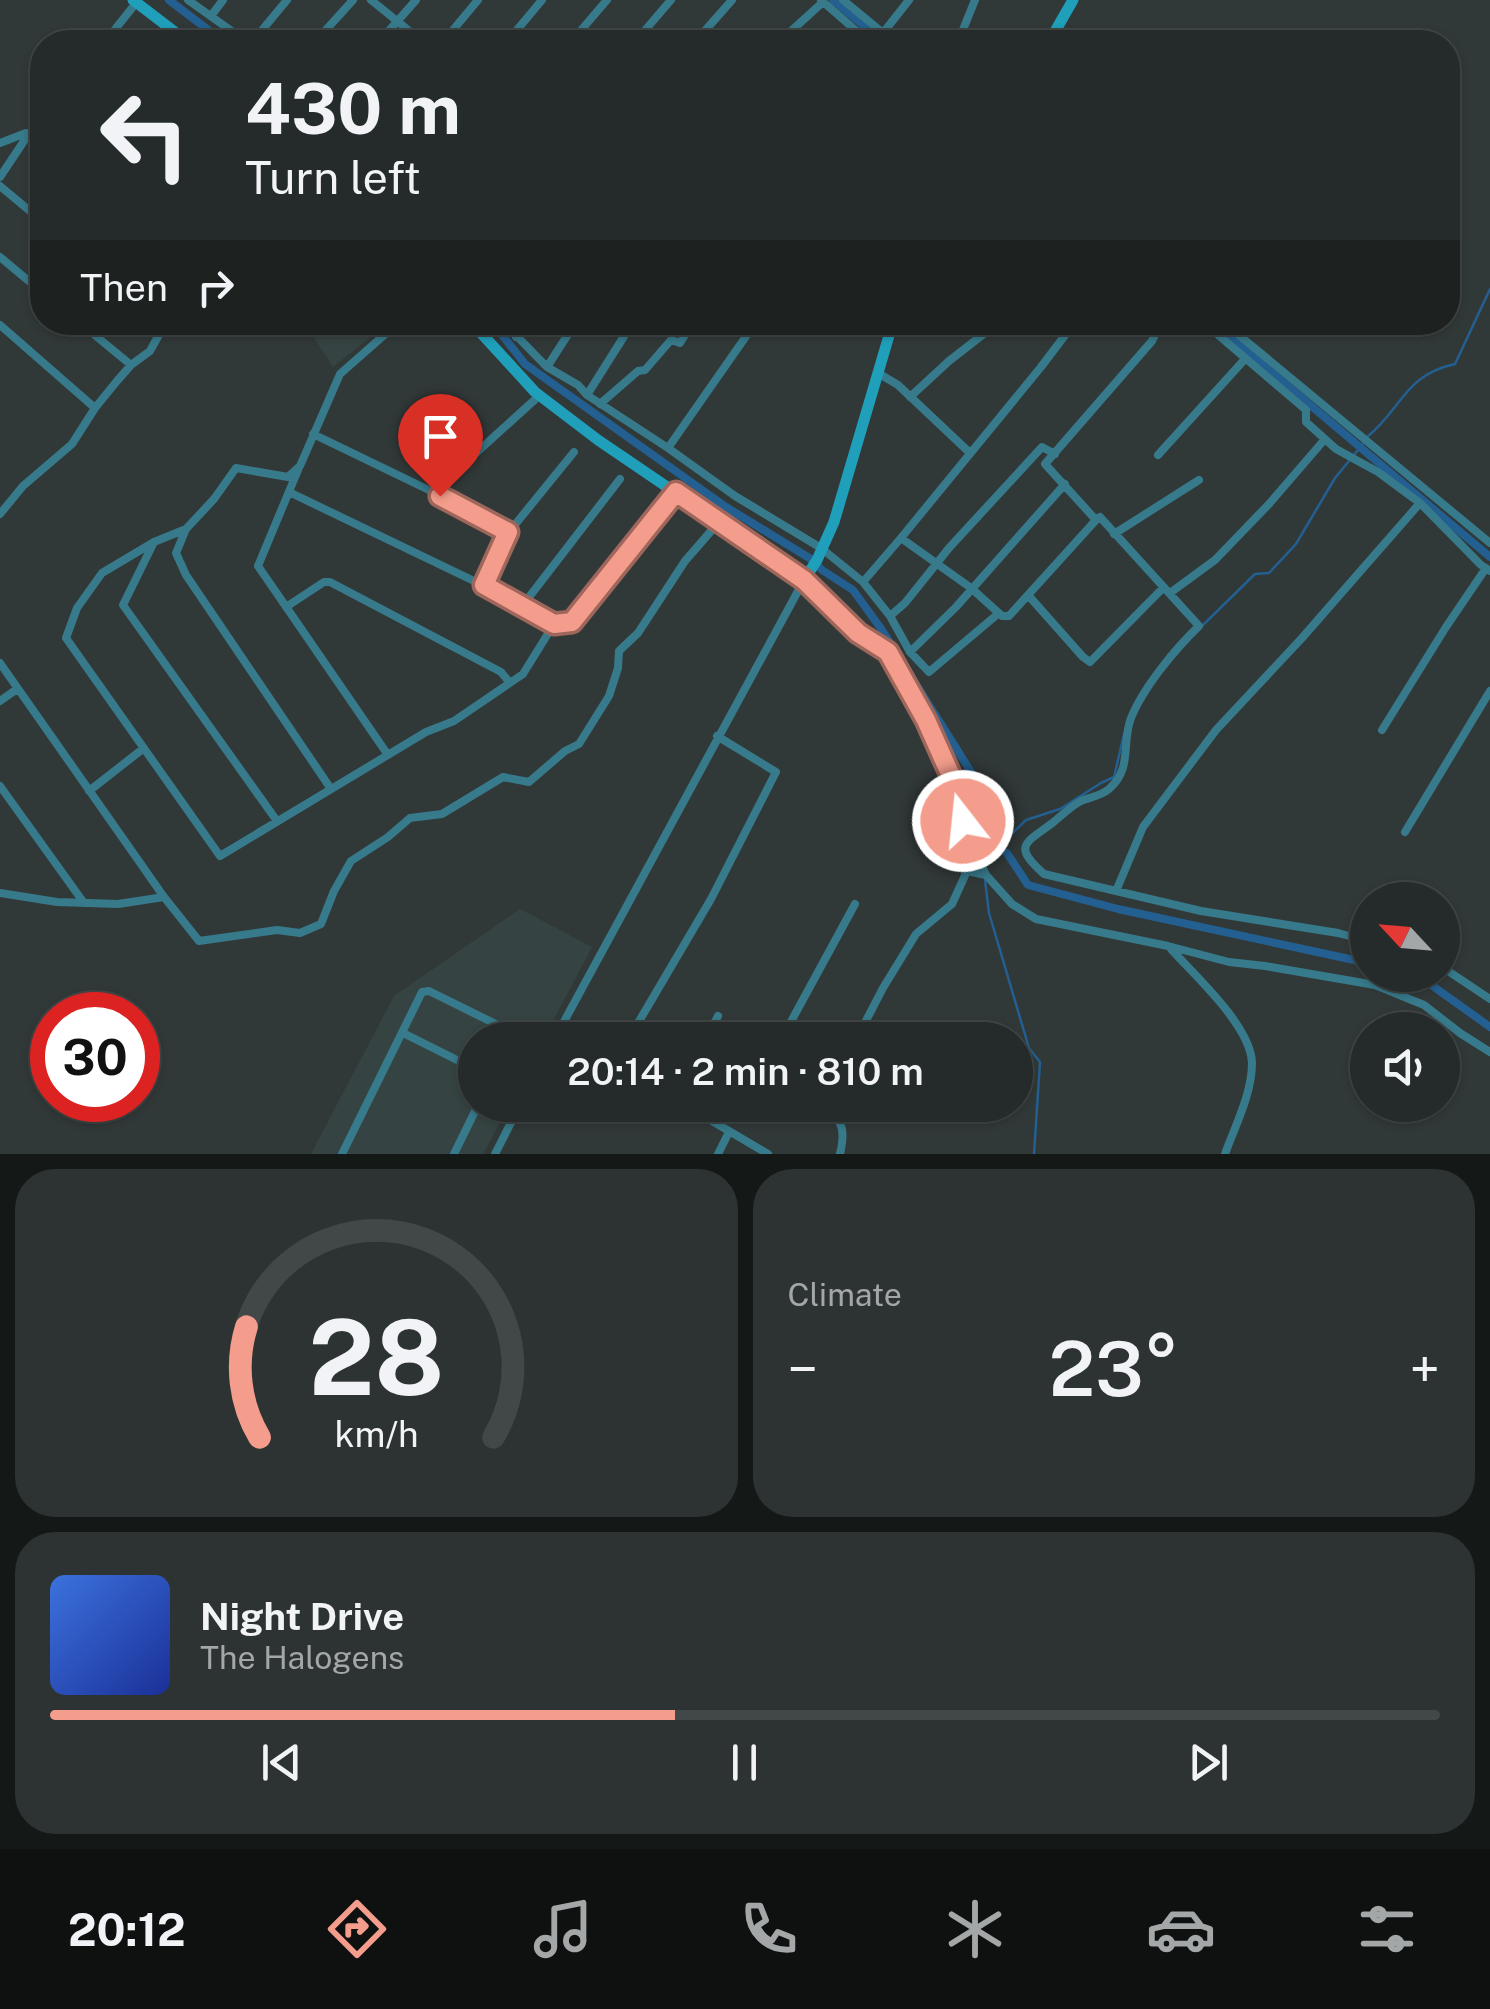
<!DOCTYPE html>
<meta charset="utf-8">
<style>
:root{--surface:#252b2a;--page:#2d3332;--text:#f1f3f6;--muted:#a3a7a8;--line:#424747;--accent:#f49d8c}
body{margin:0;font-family:"Public Sans",sans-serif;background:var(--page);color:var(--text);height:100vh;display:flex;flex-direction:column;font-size:38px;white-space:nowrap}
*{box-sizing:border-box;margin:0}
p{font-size:32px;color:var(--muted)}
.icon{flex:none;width:55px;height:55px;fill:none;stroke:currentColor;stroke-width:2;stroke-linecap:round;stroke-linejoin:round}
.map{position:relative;height:1154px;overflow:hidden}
.sheet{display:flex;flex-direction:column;gap:15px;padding:15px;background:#141817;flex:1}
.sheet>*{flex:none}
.top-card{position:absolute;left:30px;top:30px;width:1430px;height:305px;border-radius:40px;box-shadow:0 2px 8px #0004,0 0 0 2px var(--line);background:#252b2a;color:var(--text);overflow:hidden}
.needle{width:65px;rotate:296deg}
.buttons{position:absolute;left:1350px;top:882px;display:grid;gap:20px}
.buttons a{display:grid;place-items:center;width:110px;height:110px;border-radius:50%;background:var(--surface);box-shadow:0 2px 8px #0004,0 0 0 2px var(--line);font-size:50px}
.speed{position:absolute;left:30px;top:992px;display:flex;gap:20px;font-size:50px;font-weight:700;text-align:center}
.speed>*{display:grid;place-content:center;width:130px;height:130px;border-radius:50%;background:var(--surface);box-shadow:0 2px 8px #0004,0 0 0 2px var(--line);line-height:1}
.speed .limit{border:15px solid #d22;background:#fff;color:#111}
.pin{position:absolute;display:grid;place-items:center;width:85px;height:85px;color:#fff;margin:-102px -42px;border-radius:50% 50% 50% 0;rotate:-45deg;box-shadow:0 0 10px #0007}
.pin .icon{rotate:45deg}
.me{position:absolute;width:110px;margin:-55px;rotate:344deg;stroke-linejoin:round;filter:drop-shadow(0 0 8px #0008)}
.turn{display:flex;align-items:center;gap:35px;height:210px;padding:0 50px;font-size:45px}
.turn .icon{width:130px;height:130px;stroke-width:2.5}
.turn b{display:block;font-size:70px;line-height:85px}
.then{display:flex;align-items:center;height:95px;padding:0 50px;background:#0003;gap:20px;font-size:38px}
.big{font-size:75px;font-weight:600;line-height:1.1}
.sheet .tile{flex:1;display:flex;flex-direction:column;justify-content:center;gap:15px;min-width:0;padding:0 35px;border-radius:40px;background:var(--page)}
.sheet .dial{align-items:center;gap:0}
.dial svg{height:260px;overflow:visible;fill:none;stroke:var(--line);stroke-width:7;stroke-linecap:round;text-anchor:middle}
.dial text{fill:var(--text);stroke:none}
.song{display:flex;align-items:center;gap:30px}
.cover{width:120px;height:120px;border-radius:15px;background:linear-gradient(135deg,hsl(220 70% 55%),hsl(230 70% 35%))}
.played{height:10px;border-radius:5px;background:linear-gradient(90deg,var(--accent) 45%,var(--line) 45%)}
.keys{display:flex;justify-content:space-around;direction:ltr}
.heat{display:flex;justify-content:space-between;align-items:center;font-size:55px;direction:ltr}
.sheet .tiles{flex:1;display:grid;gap:15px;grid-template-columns:1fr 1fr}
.tile:last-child{grid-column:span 2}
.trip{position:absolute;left:458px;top:1022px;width:575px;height:100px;border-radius:50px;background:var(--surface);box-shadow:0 2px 8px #0004,0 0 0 2px var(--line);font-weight:600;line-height:100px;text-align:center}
.tab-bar{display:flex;height:160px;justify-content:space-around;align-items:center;background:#0f1111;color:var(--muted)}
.tab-bar .icon{width:70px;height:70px}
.tab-bar .active{color:var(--accent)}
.tab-bar b{font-size:45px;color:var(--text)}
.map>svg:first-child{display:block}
.built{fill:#354442}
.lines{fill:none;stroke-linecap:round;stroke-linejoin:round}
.stream{stroke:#235f90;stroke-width:2.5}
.canal{stroke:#235f90;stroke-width:8}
.street{stroke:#377a8b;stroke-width:8}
.secondary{stroke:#209fba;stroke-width:11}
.route-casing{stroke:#9f665b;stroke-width:25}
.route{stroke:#f49d8c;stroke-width:18}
</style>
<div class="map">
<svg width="1490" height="1154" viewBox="0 0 1490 1154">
<rect width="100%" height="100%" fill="#313938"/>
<!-- built -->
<path class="built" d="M308 322H388V323L333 367 305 324Z
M520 909 592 947 543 1040H475V1105H509L483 1154H311L394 996Z"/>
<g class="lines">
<!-- stream -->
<path class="stream" d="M1367 437C1402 409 1404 375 1455 364L1490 289
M1203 625 1255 574 1269 573 1296 544 1335 478 1363 444
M986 863 990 855 1026 820 1060 809 1101 783 1114 777 1124 734
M985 880 989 913 1029 1048 1040 1062 1034 1154"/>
<!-- canal -->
<path class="canal" d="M169 0 224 42
M833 0 883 42
M492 322 525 364 726 507 811 559 822 570 853 590 882 630 971 772 997 830
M1212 322 1490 557
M1007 853 1028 885 1118 909 1368 963
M1410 975 1423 979 1490 1027"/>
<!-- street -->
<path class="street" d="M188 0 247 42
M371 0 423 42
M821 0 869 42
M843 0 894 42
M211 16 223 0
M883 33 909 0
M245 41 258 35 287 0
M105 42 136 3
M315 42 353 0
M379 42 416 0
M443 42 478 0
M507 42 542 0
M571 42 607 0
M635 42 671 0
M695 42 732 0
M779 42 823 2
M958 42 975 0
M0 143 26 133 42 147
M0 177 28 135 42 118
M0 186 42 221
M0 257 42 292
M79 322 131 365
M399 322 340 374 300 466 288 477 236 468 214 499 186 529 154 542 102 573 77 608 66 638 220 856 426 732 454 721 523 674 554 624 572 622 675 493
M503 322 547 367 578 385 587 395 668 448 735 496 821 548 863 582 890 616 910 652 929 672 999 613
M869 322 888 332
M1075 322 1041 367 901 538 971 588 1002 616H1009L1096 520
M1161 322 1152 341 1045 464 1096 520 1100 517 1199 626C1175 649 1143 688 1131 718 1121 744 1133 768 1109 789 1101 796 1090 797 1081 801 1071 806 1060 817 1051 824 1024 844 1013 846 1044 874L1201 911 1338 933 1368 941
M1203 322 1306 410V422L1336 449 1378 472 1420 503 1481 565 1490 571
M1223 322 1490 543
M0 325 95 408
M479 333 494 322
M516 337 527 322
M547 367 576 322
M878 373 898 385 970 453
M587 395 633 322
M910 397 949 361 999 322
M600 404 638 371 645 370 671 340 680 343 693 322
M313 434 433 492
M668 448 756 322
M1158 455 1245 359
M298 470 258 566 388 755
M289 492 501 594 554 624
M0 514 23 486 72 444 95 408 117 381 131 365 150 351 166 322
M186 529 176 553 186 575 331 789
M509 532 574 452
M1114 534 1199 480
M154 542 123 605 277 821
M863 582 901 538
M483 585 509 532 433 492 540 395
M1170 593 1215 560 1269 504 1325 439
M1028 595 1083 657 1090 662 1164 587
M523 605 620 479
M286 607 324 582H330L501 672 510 683
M890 616 905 603 949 548 1042 447 1055 454
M910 652 956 607 1065 484
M0 663 164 897 199 941 277 930 300 933 321 924 334 891 351 861 388 837 410 818 442 814 503 777 529 782 565 751 579 744 609 696 618 668 619 651 638 633 685 561 719 522
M0 701 17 689
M1382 730 1446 627 1486 568
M0 786 84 903
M89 791 144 748
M1405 832 1490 691
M1116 891 1143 827 1216 730 1302 638 1420 503
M0 893 57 902 118 904 164 897
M1171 949C1195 976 1251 1026 1252 1063 1252 1094 1235 1126 1225 1154
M1442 967 1490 999
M403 1033 475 1069
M554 1040 804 580 858 633 888 653 925 720 964 805 963 821 986 875 1012 904 1036 919 1168 946 1229 962 1265 966 1375 985 1424 1005 1460 1033 1490 1052
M628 1040 711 899 776 772 717 736
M705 1040 718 1016
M781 1040 855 904
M856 1040 883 988 916 934 952 904 967 871 986 875
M685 1105 768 1154
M816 1105C841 1118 847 1125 840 1154
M342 1154 422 992 429 991 528 1040
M454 1154 478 1105
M495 1154 520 1105
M718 1154 729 1132"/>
<!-- secondary -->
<path class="secondary" d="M133 0 188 42
M1049 42 1073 0
M471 322 535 392 598 440 804 580 817 560 834 522 893 322"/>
</g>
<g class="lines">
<!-- route casing -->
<g class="route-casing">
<path id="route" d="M440 496 508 532 484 585 554 624 572 622 676 492 804 580 858 633 888 652 926 720 964 805 963 821"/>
</g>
<!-- route -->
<use href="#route" class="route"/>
</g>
</svg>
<div class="buttons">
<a><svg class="needle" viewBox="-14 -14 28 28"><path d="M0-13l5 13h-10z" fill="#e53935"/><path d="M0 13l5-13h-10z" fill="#a3a7a8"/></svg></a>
<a><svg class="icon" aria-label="sound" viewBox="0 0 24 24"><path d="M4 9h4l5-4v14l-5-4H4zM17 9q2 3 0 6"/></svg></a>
</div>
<div class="speed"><div class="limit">30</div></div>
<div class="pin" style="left:440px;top:496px;background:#d93025"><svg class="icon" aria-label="arrive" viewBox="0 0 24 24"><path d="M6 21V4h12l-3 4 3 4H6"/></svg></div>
<svg class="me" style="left:963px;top:821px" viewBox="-20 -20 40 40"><circle r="17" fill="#f49d8c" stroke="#fff" stroke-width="3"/><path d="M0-11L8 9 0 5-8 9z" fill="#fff"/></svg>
<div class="trip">20:14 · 2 min · 810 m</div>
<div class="top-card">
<div class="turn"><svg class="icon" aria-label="left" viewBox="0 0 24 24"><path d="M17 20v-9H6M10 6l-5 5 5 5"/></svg><div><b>430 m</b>Turn left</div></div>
<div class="then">Then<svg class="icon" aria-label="right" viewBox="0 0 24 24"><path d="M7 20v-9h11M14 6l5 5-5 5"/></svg></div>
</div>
</div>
<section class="sheet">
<div class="tiles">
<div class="tile dial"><svg viewBox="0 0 100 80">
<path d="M14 69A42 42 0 1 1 86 69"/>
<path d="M14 69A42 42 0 0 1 10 35" stroke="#f49d8c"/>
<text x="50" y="56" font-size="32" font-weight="700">28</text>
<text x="50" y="72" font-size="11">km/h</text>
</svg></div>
<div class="tile"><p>Climate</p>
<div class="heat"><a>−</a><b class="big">23°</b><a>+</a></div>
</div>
<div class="tile">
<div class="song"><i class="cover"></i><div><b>Night Drive</b><p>The Halogens</p></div></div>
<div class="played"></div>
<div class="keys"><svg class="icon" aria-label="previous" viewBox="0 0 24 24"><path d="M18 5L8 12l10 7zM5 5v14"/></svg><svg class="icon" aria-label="pause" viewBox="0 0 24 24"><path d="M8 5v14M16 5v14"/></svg><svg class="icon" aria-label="next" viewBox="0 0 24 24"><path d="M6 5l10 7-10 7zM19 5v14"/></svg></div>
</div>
</div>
</section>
<nav class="tab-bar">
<b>20:12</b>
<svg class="icon active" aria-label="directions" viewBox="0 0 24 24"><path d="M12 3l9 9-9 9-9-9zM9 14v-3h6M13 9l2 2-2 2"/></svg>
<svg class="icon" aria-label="music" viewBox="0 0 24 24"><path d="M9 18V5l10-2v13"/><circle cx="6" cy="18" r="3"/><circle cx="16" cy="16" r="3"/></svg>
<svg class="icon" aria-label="phone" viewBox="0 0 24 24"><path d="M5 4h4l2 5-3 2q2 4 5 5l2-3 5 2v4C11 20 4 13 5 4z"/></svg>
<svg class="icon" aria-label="climate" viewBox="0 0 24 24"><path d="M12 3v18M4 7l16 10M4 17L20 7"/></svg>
<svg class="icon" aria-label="car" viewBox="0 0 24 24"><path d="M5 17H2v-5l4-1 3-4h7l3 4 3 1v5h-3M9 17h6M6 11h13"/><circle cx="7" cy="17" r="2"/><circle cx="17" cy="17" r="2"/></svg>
<svg class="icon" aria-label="filters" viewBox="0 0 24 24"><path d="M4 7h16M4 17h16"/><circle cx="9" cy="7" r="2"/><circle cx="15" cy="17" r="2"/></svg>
</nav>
